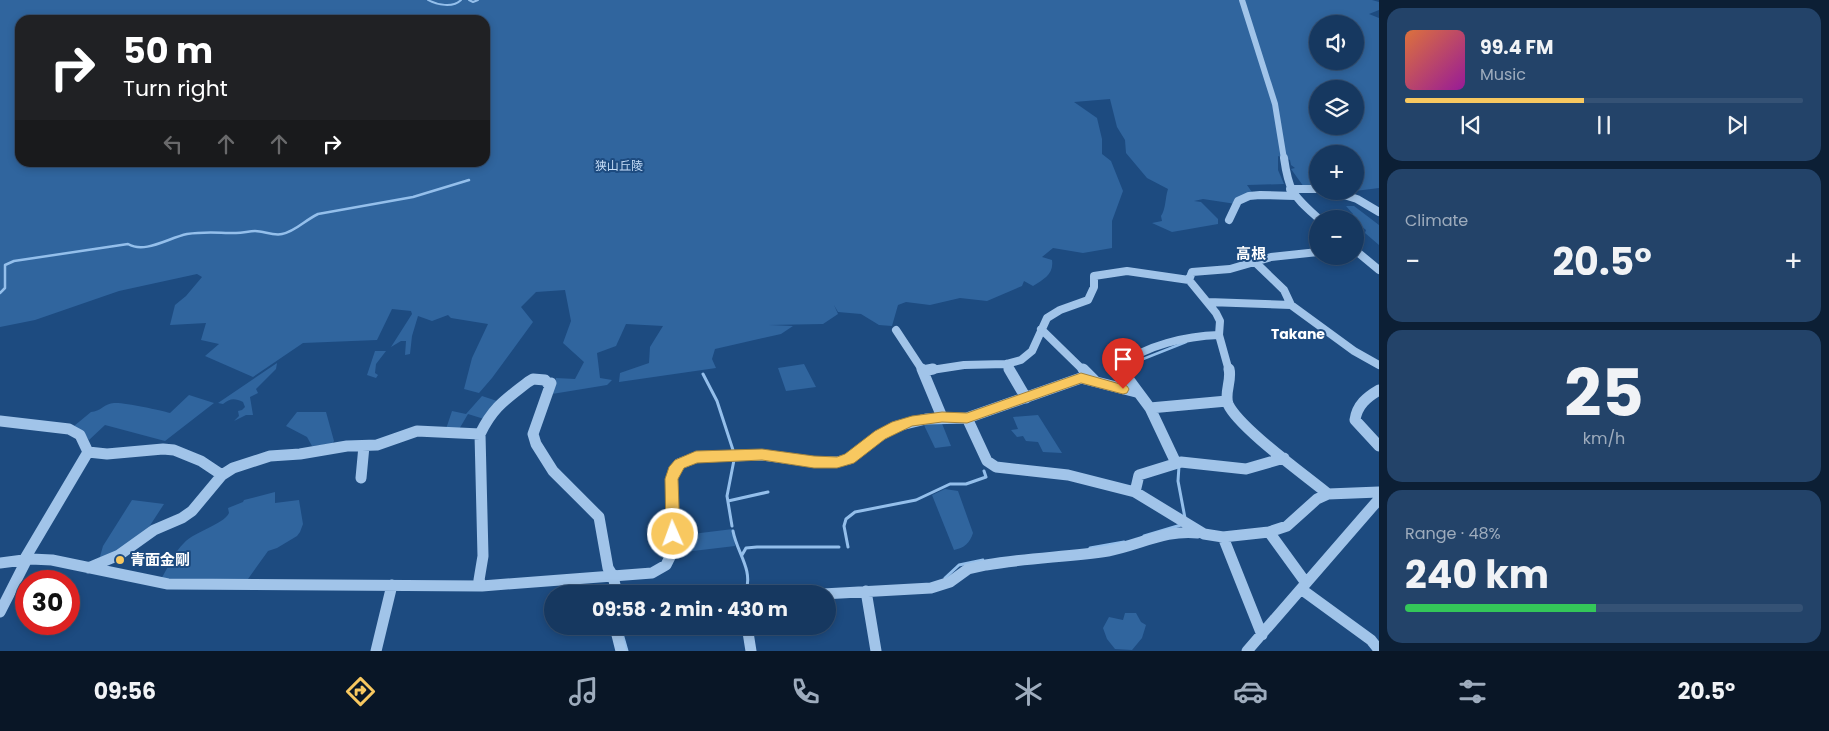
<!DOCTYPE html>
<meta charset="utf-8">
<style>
:root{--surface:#163860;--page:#234369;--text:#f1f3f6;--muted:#9eacbd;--line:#355275;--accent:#f8c860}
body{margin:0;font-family:Poppins,"Noto Sans JP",sans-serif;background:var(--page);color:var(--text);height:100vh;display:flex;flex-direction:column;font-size:19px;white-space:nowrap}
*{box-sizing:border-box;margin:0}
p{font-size:16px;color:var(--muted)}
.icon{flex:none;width:28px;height:28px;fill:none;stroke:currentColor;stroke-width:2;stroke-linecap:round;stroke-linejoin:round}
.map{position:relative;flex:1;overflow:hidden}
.drawer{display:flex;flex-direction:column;gap:8px;padding:8px;background:#0c1f35;width:450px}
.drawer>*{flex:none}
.hud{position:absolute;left:15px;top:15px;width:475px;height:152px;border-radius:15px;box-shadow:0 2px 8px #0003,0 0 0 1px var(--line);background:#202124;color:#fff;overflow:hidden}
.controls{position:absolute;left:1309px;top:15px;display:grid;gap:10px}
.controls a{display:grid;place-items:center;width:55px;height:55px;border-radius:50%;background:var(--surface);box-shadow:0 2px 8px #0003,0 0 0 1px var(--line);font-size:25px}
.speed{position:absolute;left:15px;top:570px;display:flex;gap:10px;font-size:25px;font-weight:700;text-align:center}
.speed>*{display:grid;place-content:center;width:65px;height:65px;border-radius:50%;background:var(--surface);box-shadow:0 2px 8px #0003,0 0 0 1px var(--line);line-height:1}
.speed .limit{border:8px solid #d22;background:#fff;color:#111}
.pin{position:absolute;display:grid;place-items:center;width:42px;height:42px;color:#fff;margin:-51px -21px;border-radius:50% 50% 50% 0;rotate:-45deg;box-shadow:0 0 5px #0007}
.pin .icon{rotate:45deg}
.me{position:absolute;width:55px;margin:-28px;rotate:358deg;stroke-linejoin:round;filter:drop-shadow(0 0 4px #0008)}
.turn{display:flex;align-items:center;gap:18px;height:105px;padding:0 25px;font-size:22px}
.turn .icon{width:65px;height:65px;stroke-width:2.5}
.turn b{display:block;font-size:35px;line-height:42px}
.lanes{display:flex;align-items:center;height:48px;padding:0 25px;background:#0003;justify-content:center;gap:25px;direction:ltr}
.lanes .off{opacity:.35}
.big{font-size:38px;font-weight:700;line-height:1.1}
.drawer .card{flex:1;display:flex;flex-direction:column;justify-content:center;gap:8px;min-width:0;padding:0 18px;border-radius:15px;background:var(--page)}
.drawer .dial{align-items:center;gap:0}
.dial b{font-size:65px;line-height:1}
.song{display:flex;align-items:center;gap:15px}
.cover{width:60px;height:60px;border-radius:8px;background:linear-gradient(135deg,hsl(20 70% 55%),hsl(300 70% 35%))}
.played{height:5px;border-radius:2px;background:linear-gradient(90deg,var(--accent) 45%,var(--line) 45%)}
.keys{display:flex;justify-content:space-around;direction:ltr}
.heat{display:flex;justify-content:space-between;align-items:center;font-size:28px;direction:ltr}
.charge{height:8px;border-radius:4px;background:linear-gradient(90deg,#34c759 48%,var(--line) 0)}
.trip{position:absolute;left:544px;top:585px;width:292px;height:50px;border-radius:25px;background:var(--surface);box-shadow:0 2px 8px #0003,0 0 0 1px var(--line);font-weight:700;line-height:50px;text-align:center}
.tabs{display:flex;height:80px;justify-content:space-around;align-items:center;background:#091626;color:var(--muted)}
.tabs .icon{width:35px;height:35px}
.tabs .selected{color:var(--accent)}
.tabs b{font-size:22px;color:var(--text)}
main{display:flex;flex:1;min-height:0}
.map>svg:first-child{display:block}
.green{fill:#30659e;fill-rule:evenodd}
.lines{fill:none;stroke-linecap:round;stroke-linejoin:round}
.stream-far2{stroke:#94bfeb;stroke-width:2}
.stream-far1{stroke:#94bfeb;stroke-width:2.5}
.stream{stroke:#94bfeb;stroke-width:3}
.minor-far2{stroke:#a1c4e9;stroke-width:6}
.minor-far1{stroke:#a1c4e9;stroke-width:8}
.minor{stroke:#a1c4e9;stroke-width:11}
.route{fill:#f8c860;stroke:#a1823e}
.poi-dot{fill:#f8c860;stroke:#1d4b80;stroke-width:2}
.labels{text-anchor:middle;stroke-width:4;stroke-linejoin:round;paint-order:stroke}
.park-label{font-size:12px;fill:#c5ddf7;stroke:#1d4b80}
.neighbourhood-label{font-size:14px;font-weight:bold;fill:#fff;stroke:#1d4b80}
.quarter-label{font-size:15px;font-weight:bold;fill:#fff;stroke:#1d4b80}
.near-poi-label{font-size:15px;font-weight:bold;fill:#fff;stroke:#1d4b80;text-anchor:start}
</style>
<main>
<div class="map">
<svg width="1379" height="651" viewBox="0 0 1379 651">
<rect width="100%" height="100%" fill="#1d4b80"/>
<!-- green -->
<path class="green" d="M0 0H1372L1379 2V10L1369 14 1379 18V188L1355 191V154H1318L1317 188 1304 187 1291 169 1295 168 1291 165 1290 160 1278 156V170L1284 184 1247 185 1254 195 1236 204 1203 199 1194 201 1201 202 1218 219V224L1172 232 1152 223 1162 221 1161 216C1166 209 1165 198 1168 189L1147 178 1126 153 1125 140 1117 127 1110 99 1074 102 1097 118 1102 139V154L1111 161 1123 191 1112 221V248L1083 253 1053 248 1042 257 1052 260C1054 274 1044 279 1033 286L1024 281 1022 286 987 301 960 298 930 305 906 302 898 305 892 326 879 325 861 314 838 312 834 305 838 314 823 324 769 325 793 326 781 334 715 349 712 359 716 368 619 382 620 373 649 363 650 347 663 326 626 324 616 346 597 353 600 378 612 380 607 385 552 394 556 378 575 379 584 362 563 343 571 321 565 290 536 292 521 307 533 322 492 378 479 393 464 389 472 358 488 324 451 318 448 315 432 321 418 316 412 336 410 354 405 355 406 341H401L391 347 412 314 411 311 392 309 377 340 303 343 253 377 205 356 219 344 201 340 206 323 170 325 175 305 186 296 202 277 197 274 119 291 35 320 0 327ZM20 20H485V162H20ZM1318 24H1355V61H1318ZM1318 89H1355V126H1318Z
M1346 206H1354L1379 225V245L1365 233 1366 230 1355 221V219L1348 216 1353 214Z
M375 351H386L376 364 375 373 378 375 376 378 367 375Z
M277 363 276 369 256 389 258 393 250 397 253 415H246L234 421 239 416 238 411 242 410 245 407 243 402C235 398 230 398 223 404L218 403Z
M804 364 816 387 786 391 778 368Z
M189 395 214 403 165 441 105 425 89 440 81 430 74 426 91 412C100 412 105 403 114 403 123 402 160 410 170 413Z
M482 396 500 402 484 419 468 414 458 431 446 429 452 411 466 414Z
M297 412H326L334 441 332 444 312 446 307 437 286 426Z
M1038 415 1062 453 1043 452 1038 442 1026 441 1023 436 1017 437 1011 430 1018 429 1013 417Z
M941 421 951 446 935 448 923 423Z
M945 489 958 491 973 533C970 543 964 548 954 550L932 495Z
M275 492V503L299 500 303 524 300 532 297 536 277 548 268 551 248 579 177 581 161 579C168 568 174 552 184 543 195 531 223 525 229 513L228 508 243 502 244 500Z
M132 500 164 504 149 527 151 528 125 549 99 560 103 546Z
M733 529 735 546 676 553V536Z
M1125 613H1136L1141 622 1146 625 1142 638 1132 650 1115 649 1107 639 1103 628 1109 617 1123 620Z"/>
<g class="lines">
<!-- stream-far2 -->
<path class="stream-far2" d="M428 0C437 5 453 8 461 0
M469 0 473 2 478 0"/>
<!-- stream-far1 -->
<path class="stream-far1" d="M0 293 5 288V265L14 261 128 244C145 254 168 238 187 234 206 231 218 233 236 233 243 233 249 231 255 231 264 231 273 236 282 234 295 232 305 220 318 214L413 197 469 180
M1128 365 1186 342"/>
<!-- stream -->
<path class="stream" d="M703 374 717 401 733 450
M1179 466 1178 481 1185 518
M728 501 768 492
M732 526 727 496 734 460
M733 531C737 553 753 569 746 591
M1144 536 1181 525
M848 547 844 526 846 519 855 512 916 500 950 484H966L986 477 984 471
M1090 548 1124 542
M742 555 746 548 757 547H839
M945 578 959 565 983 560
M738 594 749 591 822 589
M622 626 621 630 627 651"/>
<!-- minor-far2 -->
<path class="minor-far2" d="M1242 0 1275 104 1284 159"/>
<!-- minor-far1 -->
<path class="minor-far1" d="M1284 158C1289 193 1293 195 1319 219
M1290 189H1318
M1331 191 1357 199 1379 212
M1229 220 1238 201 1249 196 1260 195 1295 196
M1355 250 1379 270
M1255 262 1284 290 1291 305
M1208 302 1291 305 1354 351 1379 365
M1041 329 1084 371
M896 330 923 371
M1006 364 1010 371
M925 371 964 365 1006 364 1021 360 1032 351 1047 318 1060 310 1088 300 1094 287V276L1127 271 1189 280
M1122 371 1120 366C1145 345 1187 336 1219 335
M1229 371 1219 335 1220 321 1216 313 1189 280 1192 272 1230 269 1271 257 1318 252"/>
<!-- minor -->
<path class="minor" d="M922 369 942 417
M1009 369 1026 398
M1083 369 1095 381
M1121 369 1150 408 1176 463
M1229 369C1232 380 1224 393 1228 404 1239 428 1305 475 1328 494
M923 371 933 369
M551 383 533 434 536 444 553 471 599 517 608 568 613 576 617 594
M1379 390C1367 397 1357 405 1355 420L1379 446
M1150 408 1227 401
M967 418 987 461 996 467 1068 475 1135 492 1204 534 1223 537 1269 532 1287 526 1317 499 1328 494 1379 492
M0 421 69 429 80 435 88 452 24 560
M88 452 107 454 163 449 174 450 201 461 222 475
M361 478 364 446
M1135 492 1139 475 1181 462 1246 469 1284 458
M1269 532 1306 583
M1223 537 1262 635
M0 563 31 559 52 560 168 584 482 586 652 573 666 565 673 551 671 479 679 464 697 457 762 455 814 462H837L849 459 878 437 897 426 926 419 967 418 1081 378 1136 392
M88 568 119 555 154 530 182 518 192 511 222 475 233 468 270 456 300 454 347 446 377 445 417 431 480 434
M482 586 479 580 483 556 480 434C493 407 505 400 528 382L533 379 545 380 549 385
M1301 589 1371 640 1379 650
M866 591 876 651
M823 594 931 588 950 582 968 569 986 565C1026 558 1068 557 1108 551 1139 545 1167 529 1198 533
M0 612 27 559
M617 626 616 631 621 651
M747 626 751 651
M376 651 392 585
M1247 651 1379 499"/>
</g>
<!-- route -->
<path class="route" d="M1081 373 1127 386 1129 389 1127 393 1123 394 1081 383 967 423 942 422 912 426 885 439 854 463 837 468H814L762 460 697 463 684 468 678 479 680 534 678 538 673 540 668 538 666 534 665 479 669 467 675 460 696 451 762 449 814 456 837 457 845 454 875 431 892 422 912 416 942 412 967 413Z"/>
<!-- markers -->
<circle class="poi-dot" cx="120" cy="560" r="5"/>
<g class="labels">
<!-- park labels -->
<g class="park-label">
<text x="619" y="170">狭山丘陵</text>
</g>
<!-- neighbourhood labels -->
<g class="neighbourhood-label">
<text x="1298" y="339">Takane</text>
</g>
<!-- quarter labels -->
<g class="quarter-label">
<text x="1251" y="259">高根</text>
</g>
<!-- near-poi labels -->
<g class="near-poi-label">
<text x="130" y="565">青面金剛</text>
</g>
</g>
</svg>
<div class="controls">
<a><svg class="icon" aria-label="sound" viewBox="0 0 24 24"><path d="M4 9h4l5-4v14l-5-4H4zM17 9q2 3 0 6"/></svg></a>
<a><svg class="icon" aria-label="layers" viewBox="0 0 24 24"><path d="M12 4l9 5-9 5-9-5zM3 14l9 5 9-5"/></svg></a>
<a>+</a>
<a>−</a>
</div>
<div class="speed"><div class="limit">30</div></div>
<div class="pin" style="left:1123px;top:389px;background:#d93025"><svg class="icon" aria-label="arrive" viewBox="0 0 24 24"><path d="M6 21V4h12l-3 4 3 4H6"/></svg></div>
<svg class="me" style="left:673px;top:534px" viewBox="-20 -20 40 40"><circle r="17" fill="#f8c860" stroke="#fff" stroke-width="3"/><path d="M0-11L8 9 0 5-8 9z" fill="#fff"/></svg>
<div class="trip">09:58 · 2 min · 430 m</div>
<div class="hud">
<div class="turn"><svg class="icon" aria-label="right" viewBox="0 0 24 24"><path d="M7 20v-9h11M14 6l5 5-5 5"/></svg><div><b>50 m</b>Turn right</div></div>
<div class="lanes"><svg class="icon off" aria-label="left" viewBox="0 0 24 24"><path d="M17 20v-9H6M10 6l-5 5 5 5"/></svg><svg class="icon off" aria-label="ahead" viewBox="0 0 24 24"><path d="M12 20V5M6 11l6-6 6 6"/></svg><svg class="icon off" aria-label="ahead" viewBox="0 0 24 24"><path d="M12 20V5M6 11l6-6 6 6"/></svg><svg class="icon" aria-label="right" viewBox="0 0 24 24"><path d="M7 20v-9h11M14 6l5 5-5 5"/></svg></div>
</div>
</div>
<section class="drawer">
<div class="card">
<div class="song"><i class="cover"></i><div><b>99.4 FM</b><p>Music</p></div></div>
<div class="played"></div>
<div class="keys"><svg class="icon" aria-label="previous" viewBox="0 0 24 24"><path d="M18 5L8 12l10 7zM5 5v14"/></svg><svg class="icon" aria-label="pause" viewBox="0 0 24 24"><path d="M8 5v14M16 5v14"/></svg><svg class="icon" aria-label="next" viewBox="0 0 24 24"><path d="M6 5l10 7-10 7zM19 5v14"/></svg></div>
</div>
<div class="card"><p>Climate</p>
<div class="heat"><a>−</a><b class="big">20.5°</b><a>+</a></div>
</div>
<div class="card dial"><b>25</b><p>km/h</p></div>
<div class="card"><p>Range · 48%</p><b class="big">240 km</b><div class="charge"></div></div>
</section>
</main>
<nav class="tabs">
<b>09:56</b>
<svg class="icon selected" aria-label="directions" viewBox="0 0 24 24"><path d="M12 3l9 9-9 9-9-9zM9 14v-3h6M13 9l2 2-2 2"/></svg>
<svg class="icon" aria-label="music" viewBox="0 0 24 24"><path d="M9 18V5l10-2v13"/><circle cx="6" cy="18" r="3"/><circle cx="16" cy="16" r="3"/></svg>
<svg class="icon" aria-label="phone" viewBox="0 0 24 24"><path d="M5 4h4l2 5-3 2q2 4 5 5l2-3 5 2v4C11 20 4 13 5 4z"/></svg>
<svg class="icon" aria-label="climate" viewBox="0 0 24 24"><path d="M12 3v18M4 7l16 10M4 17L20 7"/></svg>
<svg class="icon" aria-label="car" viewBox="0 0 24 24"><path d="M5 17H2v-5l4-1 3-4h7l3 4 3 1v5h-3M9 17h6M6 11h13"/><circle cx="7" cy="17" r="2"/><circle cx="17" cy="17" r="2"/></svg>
<svg class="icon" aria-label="filters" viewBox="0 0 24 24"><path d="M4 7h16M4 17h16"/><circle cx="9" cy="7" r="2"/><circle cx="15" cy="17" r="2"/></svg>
<b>20.5°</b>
</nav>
